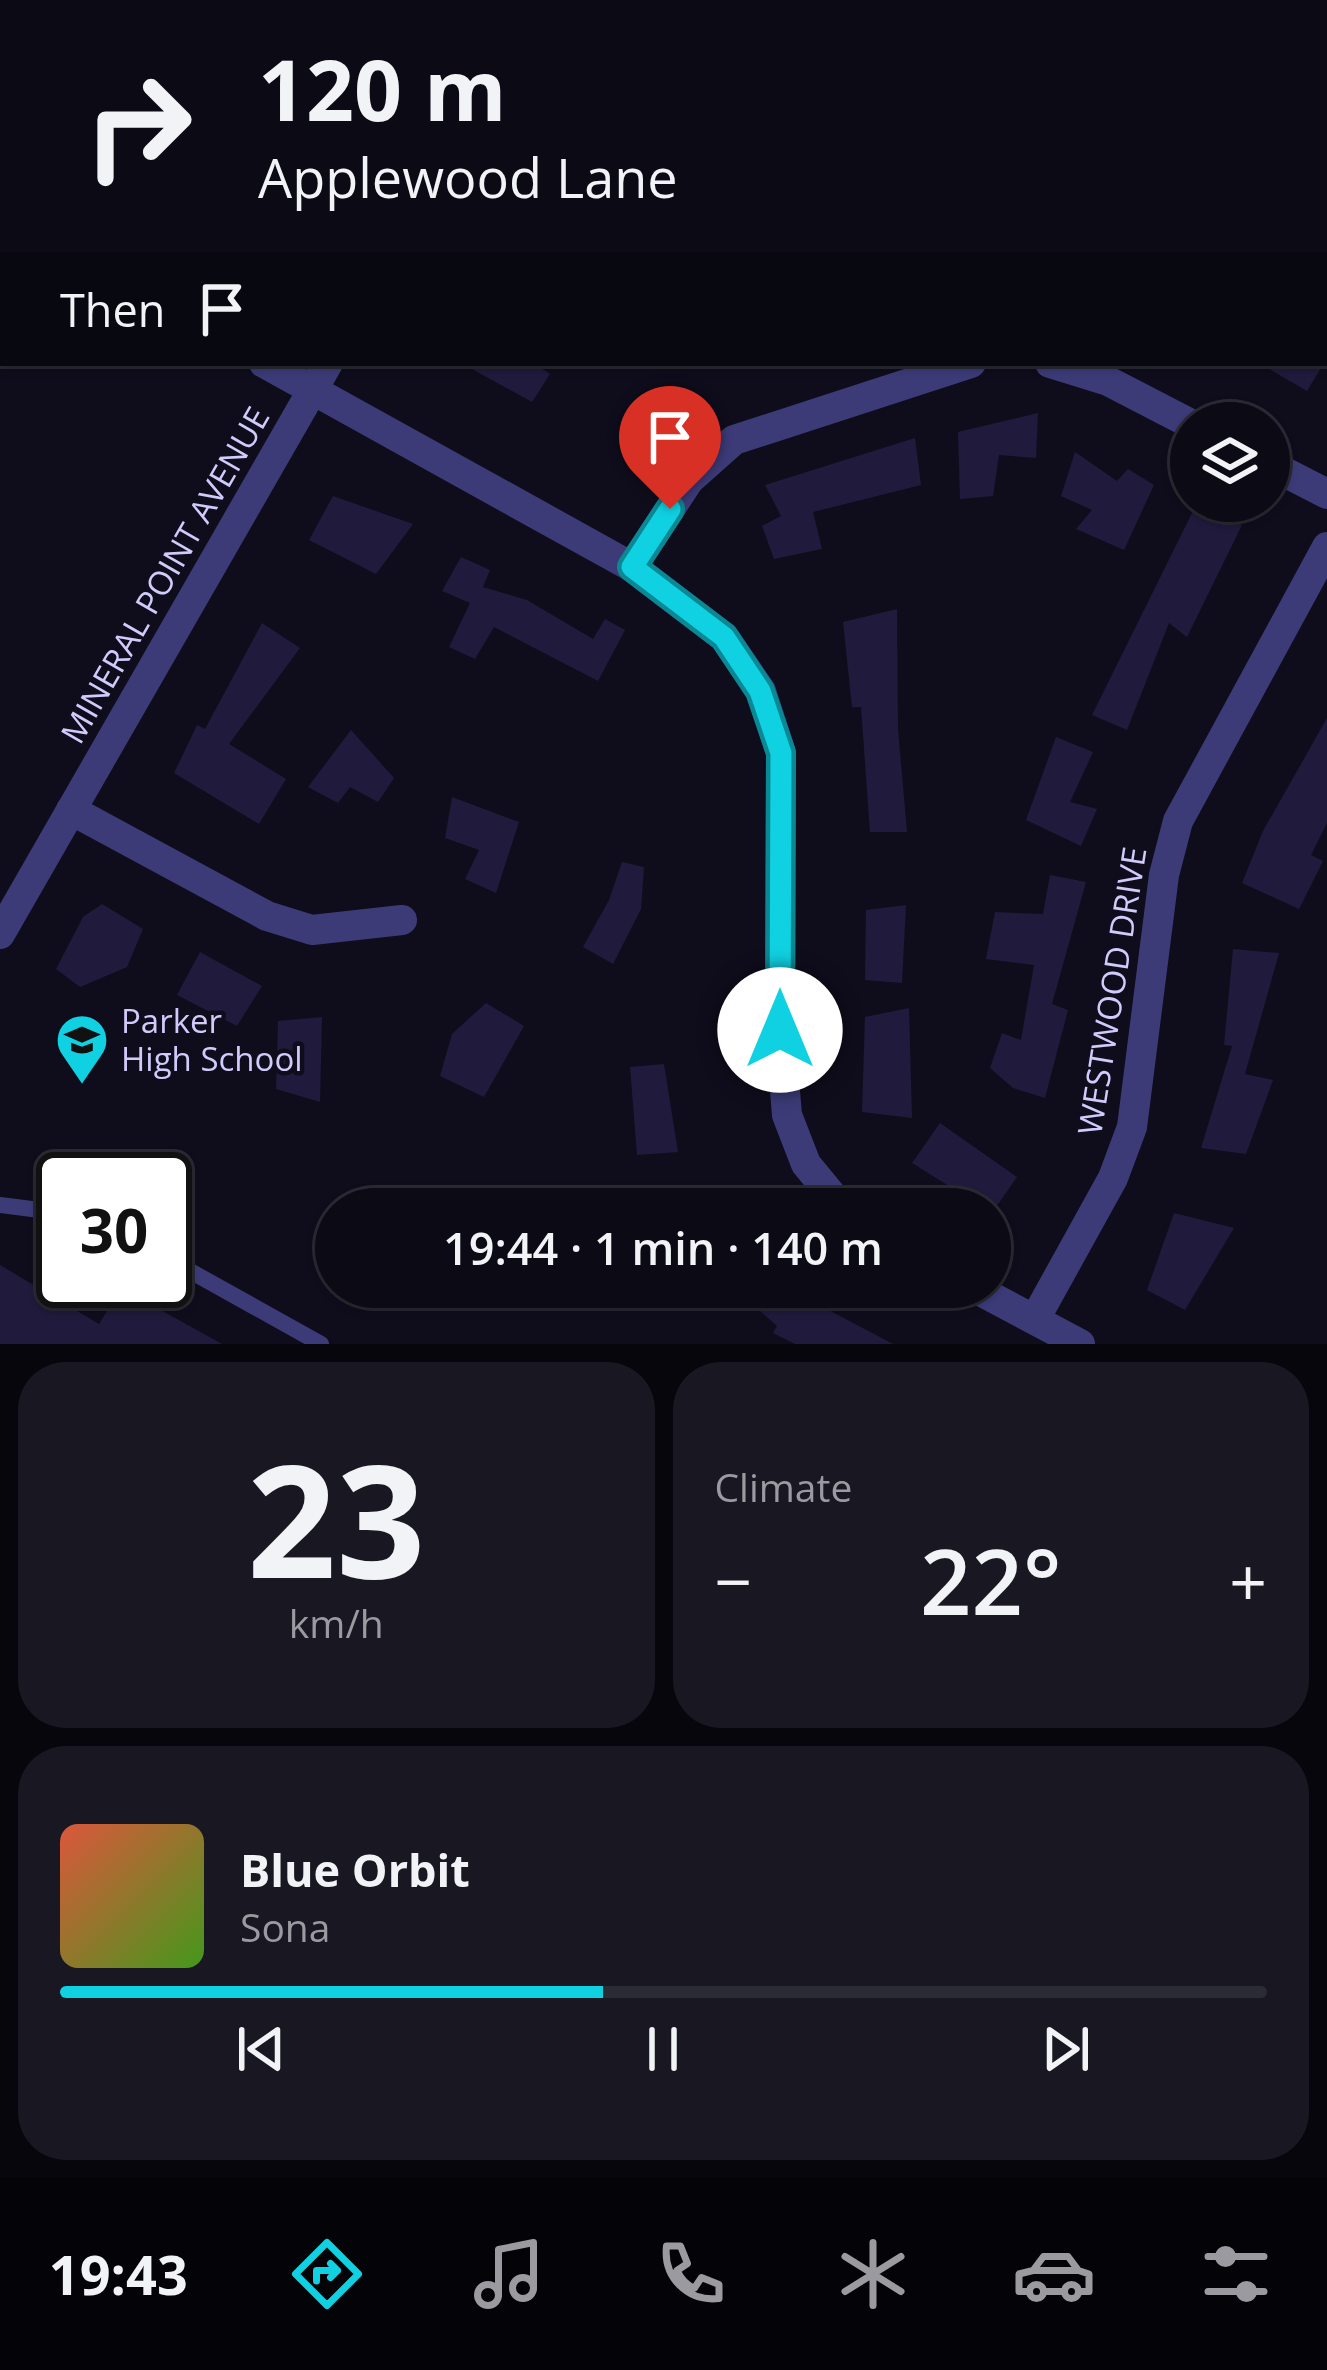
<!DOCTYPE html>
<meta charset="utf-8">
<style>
:root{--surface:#0b0a15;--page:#191822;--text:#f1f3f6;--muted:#9a9aa0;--line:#2b2b34;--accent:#10d1e2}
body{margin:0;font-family:"Open Sans",sans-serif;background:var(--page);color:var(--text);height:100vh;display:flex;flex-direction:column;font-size:45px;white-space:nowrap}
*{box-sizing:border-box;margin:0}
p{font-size:39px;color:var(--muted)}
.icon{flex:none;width:66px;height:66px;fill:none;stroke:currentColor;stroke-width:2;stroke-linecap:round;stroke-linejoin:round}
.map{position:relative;height:1344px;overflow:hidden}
.drawer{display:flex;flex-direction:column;gap:18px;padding:18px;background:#06060c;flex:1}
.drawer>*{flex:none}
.top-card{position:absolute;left:0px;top:0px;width:1329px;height:366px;box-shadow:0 3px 9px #0004,0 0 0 3px var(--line);background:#0b0a15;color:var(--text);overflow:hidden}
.tools{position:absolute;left:1170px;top:402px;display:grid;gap:24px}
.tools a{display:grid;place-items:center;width:120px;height:120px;border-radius:50%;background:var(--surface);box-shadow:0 3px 9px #0004,0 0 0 3px var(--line);font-size:60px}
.speed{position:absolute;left:36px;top:1152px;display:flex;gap:24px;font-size:60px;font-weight:700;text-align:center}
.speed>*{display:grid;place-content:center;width:156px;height:156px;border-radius:50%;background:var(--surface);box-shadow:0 3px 9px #0004,0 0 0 3px var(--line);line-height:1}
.speed .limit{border:6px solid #111;border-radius:18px;background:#fff;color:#111}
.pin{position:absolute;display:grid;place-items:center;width:102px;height:102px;color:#fff;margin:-123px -51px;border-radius:50% 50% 50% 0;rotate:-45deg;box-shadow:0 0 12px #0007}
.pin .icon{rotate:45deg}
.me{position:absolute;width:132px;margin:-66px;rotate:0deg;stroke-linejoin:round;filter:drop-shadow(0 0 9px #0008)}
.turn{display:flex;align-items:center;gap:42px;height:252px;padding:0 60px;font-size:54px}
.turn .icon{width:156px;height:156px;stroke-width:2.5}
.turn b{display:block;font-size:84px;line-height:102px}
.then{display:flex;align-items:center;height:114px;padding:0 60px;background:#0003;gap:24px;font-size:45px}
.big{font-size:90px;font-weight:600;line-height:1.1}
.drawer .widget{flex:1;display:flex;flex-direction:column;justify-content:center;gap:18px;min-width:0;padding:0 42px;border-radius:48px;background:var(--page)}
.drawer .dial{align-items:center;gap:0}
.dial b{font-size:156px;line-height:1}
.song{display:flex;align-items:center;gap:36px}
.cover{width:144px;height:144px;border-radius:18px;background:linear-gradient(135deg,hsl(10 70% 55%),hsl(100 70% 35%))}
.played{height:12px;border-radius:6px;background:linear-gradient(90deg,var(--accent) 45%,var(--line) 45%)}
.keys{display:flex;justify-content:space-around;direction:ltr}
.heat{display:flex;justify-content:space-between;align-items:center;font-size:66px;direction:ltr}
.drawer .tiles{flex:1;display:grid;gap:18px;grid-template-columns:1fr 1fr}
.widget:last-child{grid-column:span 2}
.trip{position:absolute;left:315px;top:1188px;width:696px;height:120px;border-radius:60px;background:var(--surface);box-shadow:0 3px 9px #0004,0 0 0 3px var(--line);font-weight:600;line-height:120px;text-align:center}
.tabs{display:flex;height:192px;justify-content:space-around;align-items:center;background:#040408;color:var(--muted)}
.tabs .icon{width:84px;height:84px}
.tabs .current{color:var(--accent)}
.tabs b{font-size:54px;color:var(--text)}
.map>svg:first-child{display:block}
.building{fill:#201a3c}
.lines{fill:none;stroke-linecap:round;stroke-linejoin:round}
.service{stroke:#3c3b78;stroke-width:16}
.minor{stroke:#3c3b78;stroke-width:30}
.tertiary{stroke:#3c3b78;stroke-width:30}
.route-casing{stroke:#0a8893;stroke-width:30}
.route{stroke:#10d1e2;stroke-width:21}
.labels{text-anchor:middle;stroke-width:9;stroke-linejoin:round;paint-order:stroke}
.street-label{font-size:33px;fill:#d0cbfb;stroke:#0f0d1c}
.poi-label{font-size:33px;fill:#d0cbfb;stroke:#0f0d1c;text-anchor:start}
</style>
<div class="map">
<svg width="1327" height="1344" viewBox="0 0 1327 1344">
<rect width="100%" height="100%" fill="#0f0d1c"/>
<!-- building -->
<path class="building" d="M461 363H533L550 374 532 402Z
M1259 363H1324L1307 391Z
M1038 413 1036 458 999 455 993 496 960 499 958 432Z
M915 438 921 485 813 512 822 549 774 559 762 526 781 516 765 485Z
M1075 452 1117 481 1128 469 1154 485 1124 550 1076 529 1092 510 1061 496Z
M333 496 413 524 376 574 309 540Z
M1196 505 1242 525 1187 637 1169 623 1127 730 1092 715Z
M461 557 490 570 483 587 527 600 593 639 605 619 625 630 598 681 494 627 475 659 449 647 470 603 442 591Z
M897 609 898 729 907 832H870L861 707H852L843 622Z
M262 623 300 648 229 744 286 779 259 824 174 773 197 725 205 729Z
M1327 718V823L1311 855 1323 861 1299 909 1242 883 1263 831Z
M351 730 394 778 378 802 350 787 338 803 308 787Z
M1056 737 1093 752 1070 802 1097 809 1081 846 1026 820Z
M452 797 519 822 496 893 465 879 479 850 445 838Z
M622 862 644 867 641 909 613 964 583 947 609 900Z
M1050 875 1086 882 1052 1004 1068 1010 1045 1098 1013 1088 990 1068 1002 1033 1021 1040 1034 965 986 959 995 912 1043 914Z
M102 904 143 929 127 967 80 987 56 969 83 917Z
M906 905 902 983 865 980 866 910Z
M1233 949 1279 953 1245 1074 1273 1080 1246 1154 1201 1148 1232 1046 1224 1045Z
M200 952 262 986 237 1026 177 995Z
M486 1003 524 1026 484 1097 440 1076 452 1034Z
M909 1008 912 1118 862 1112 865 1017Z
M322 1017 320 1102 276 1089 278 1021Z
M664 1064 678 1152 637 1155 630 1067Z
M940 1123 1017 1177 992 1213 912 1163Z
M1174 1213 1234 1228 1185 1310 1147 1290Z
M0 1265 99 1324 121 1288 222 1344H0Z
M733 1287H785L893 1344H795L773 1333 777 1326Z"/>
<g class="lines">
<!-- service -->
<path class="service" d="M506 0 511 3
M26 3 28 0
M369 3 371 0
M3 51V55
M0 1205 63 1213
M165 1257 321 1344"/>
<!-- minor -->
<path class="minor" d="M0 215 3 217
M264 363 632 567 724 637 761 691 781 753 780 1031 787 1115 806 1164 843 1209
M1050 363 1108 381 1191 424
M1269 464 1327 494
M632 567 689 480 734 440 971 363
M71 810 267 916 312 930 402 920
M973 1287 1080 1344
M1035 1319 1113 1178 1132 1127 1164 875 1178 821 1327 547"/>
<!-- tertiary -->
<path class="tertiary" d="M533 3 534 0
M0 934 328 363"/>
</g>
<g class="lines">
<!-- route casing -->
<g class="route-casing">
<path id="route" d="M670 509 632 567 724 637 760 691 781 753 780 1030"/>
</g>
<!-- route -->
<use href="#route" class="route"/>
</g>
<!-- icons -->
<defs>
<g id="school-pin" transform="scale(2.7)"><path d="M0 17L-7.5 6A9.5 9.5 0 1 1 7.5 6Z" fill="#10d1e2" stroke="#0f0d1c"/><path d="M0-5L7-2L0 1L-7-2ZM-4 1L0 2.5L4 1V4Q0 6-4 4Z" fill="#111"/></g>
</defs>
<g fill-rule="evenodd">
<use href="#school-pin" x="82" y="1040"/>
</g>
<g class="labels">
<!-- street labels -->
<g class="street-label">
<text transform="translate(165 575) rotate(-60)" y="12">MINERAL POINT AVENUE</text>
<text transform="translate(1112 991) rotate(-81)" y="12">WESTWOOD DRIVE</text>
</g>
<!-- poi labels -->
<g class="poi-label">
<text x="121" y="1033">Parker<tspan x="121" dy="38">High School</tspan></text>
</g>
</g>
</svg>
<div class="tools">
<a><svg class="icon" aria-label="layers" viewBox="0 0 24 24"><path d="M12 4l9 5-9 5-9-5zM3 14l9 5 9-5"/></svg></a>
</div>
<div class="speed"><div class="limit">30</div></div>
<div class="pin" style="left:670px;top:509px;background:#d93025"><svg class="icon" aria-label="arrive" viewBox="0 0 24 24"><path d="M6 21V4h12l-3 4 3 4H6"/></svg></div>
<svg class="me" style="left:780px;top:1030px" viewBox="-20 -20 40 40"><circle r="19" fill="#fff"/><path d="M0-13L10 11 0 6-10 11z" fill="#10d1e2"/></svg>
<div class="trip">19:44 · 1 min · 140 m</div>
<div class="top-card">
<div class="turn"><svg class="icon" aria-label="right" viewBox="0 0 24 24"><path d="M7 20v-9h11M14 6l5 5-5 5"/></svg><div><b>120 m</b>Applewood Lane</div></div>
<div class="then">Then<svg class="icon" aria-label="arrive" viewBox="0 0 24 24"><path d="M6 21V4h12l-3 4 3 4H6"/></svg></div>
</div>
</div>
<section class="drawer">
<div class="tiles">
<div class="widget dial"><b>23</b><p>km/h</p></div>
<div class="widget"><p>Climate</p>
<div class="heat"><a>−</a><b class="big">22°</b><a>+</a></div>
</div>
<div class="widget">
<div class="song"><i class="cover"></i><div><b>Blue Orbit</b><p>Sona</p></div></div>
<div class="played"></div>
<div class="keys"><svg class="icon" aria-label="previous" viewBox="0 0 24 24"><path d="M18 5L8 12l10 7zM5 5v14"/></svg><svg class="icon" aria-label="pause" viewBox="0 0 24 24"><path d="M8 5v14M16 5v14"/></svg><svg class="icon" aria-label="next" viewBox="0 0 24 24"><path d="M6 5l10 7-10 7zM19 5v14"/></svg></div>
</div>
</div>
</section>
<nav class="tabs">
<b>19:43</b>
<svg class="icon current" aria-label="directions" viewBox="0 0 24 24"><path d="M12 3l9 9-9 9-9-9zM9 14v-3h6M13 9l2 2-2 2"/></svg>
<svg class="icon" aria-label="music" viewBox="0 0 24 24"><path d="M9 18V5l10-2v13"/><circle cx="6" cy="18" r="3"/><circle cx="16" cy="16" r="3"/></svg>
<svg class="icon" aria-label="phone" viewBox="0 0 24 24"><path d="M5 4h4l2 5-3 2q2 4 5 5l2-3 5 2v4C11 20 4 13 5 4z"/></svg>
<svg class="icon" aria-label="climate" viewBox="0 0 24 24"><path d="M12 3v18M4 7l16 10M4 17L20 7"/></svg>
<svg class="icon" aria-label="car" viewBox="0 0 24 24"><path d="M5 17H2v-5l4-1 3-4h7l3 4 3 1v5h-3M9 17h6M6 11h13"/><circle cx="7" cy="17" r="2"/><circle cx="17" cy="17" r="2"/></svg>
<svg class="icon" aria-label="filters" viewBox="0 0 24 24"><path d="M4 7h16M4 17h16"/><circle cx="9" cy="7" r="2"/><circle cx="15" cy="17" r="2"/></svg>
</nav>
